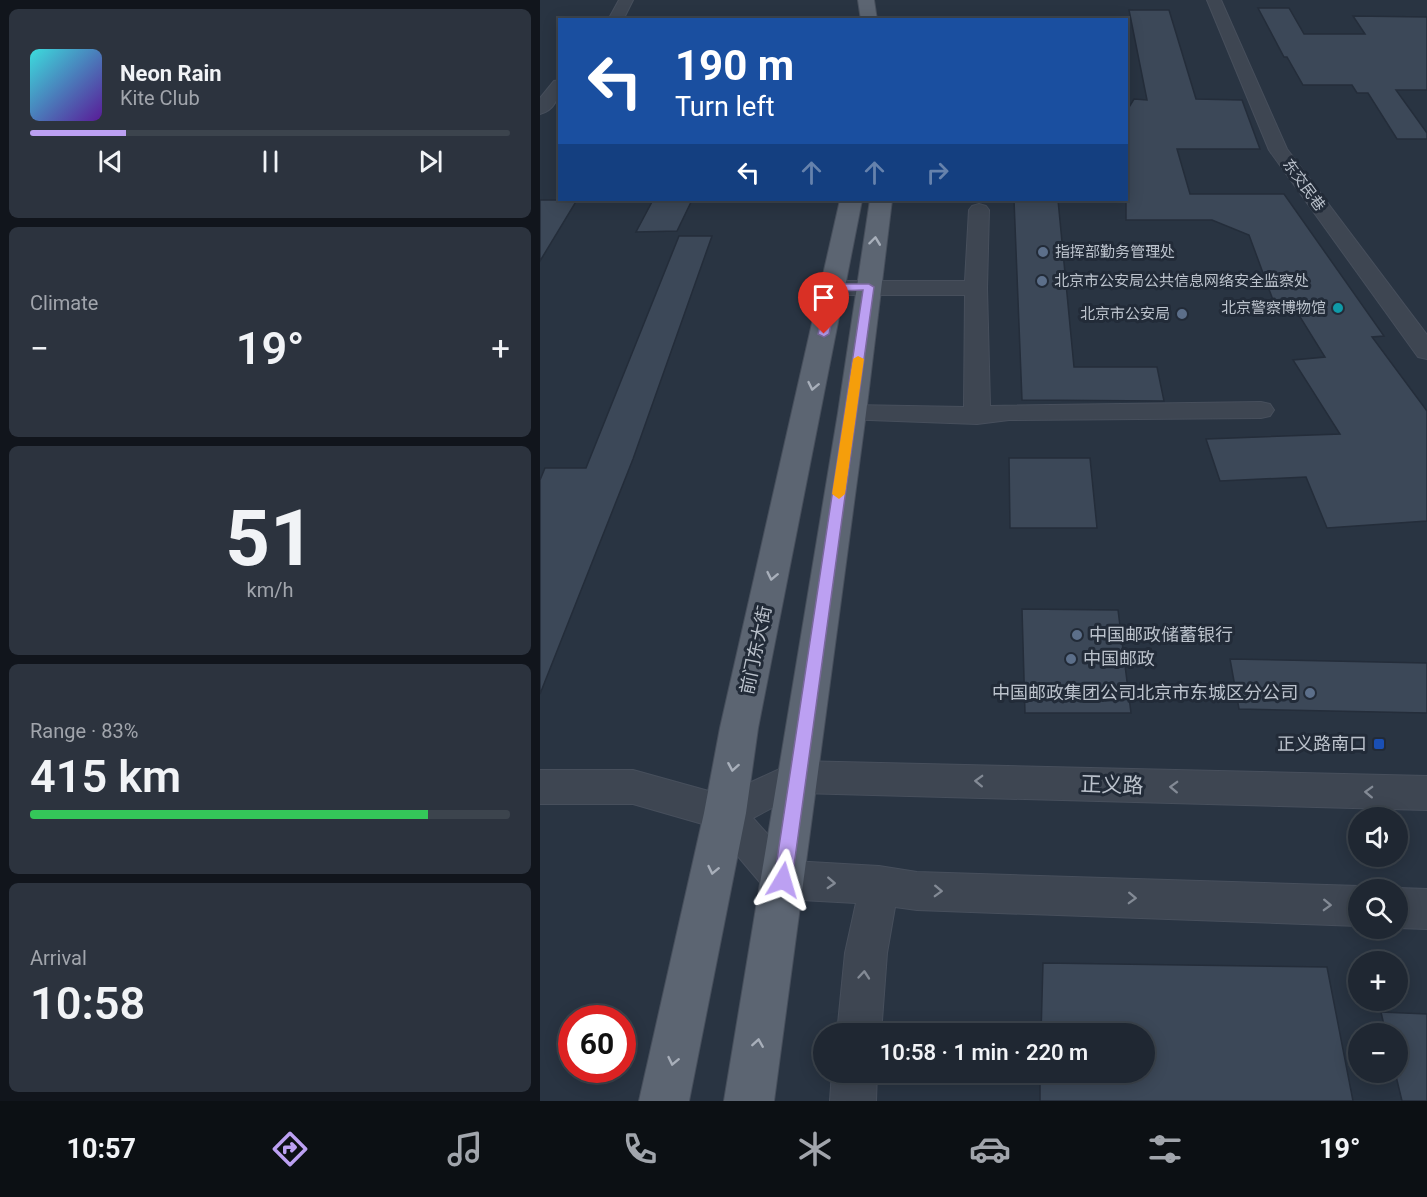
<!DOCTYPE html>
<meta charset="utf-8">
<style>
:root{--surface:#1f2732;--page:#2c333e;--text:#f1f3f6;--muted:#a1a5ac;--line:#3c444d;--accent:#bca0f2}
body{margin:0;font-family:Roboto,"Noto Sans SC",sans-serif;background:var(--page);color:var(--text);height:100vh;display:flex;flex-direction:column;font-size:22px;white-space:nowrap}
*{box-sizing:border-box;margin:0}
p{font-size:20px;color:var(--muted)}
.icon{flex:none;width:33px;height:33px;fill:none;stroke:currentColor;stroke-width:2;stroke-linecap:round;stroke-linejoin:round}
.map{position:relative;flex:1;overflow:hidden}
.sheet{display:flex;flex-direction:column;gap:9px;padding:9px;background:#11151c;width:540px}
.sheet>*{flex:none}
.top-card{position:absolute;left:18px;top:18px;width:570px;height:183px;border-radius:0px;box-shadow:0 3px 15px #0003,0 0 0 2px var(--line);background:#1a4fa0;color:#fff;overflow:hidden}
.controls{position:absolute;left:808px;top:807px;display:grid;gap:12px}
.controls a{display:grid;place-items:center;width:60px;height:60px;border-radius:50%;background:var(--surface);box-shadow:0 3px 15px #0003,0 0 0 2px var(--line);font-size:30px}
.speed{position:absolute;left:18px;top:1005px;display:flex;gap:12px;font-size:30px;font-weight:700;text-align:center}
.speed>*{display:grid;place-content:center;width:78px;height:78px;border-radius:50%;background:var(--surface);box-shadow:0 3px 15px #0003,0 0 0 2px var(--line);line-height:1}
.speed .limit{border:9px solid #d22;background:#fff;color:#111}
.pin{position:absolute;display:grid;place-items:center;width:51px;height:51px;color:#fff;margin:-62px -26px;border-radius:50% 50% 50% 0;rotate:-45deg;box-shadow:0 0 6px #0007}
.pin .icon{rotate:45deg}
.me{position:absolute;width:66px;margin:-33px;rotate:7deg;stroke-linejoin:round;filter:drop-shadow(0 0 4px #0008)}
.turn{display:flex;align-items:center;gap:21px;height:126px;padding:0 18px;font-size:27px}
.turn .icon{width:78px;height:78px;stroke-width:2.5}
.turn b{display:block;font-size:42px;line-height:51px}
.lanes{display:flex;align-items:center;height:57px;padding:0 18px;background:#0003;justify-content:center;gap:30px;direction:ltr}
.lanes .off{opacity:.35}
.big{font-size:45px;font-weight:600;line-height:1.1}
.sheet .tile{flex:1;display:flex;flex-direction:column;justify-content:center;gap:9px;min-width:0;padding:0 21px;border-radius:9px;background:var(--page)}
.sheet .dial{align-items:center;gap:0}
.dial b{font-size:78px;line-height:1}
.song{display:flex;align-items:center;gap:18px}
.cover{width:72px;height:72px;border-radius:9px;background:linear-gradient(135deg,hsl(180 70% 55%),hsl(270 70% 35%))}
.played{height:6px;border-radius:3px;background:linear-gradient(90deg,var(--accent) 20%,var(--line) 20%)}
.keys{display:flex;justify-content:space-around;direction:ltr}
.heat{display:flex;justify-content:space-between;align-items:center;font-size:33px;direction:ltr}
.charge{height:9px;border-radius:4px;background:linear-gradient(90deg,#34c759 83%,var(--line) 0)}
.trip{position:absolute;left:273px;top:1023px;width:342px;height:60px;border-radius:30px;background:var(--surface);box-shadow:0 3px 15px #0003,0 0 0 2px var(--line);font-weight:600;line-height:60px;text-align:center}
.tabs{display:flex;height:96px;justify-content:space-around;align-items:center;background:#0c1014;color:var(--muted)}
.tabs .icon{width:42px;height:42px}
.tabs .selected{color:var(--accent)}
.tabs b{font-size:27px;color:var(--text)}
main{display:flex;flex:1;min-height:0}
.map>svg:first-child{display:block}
.building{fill:#3c4858;stroke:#242d3a;stroke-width:1.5}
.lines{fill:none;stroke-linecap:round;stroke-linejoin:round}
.minor-casing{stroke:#474f5c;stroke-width:2}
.major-casing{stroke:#474f5c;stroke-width:2}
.minor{fill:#3e4652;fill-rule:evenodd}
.major{fill:#5c6572;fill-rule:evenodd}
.oneway{stroke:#a8afba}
.oneway2{stroke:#838a95}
.route{fill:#bca0f2;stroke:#7a689d;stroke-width:1.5}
.slow{fill:#f59e0b}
.service-dot{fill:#5c6f8a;stroke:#222b38;stroke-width:2}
.culture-dot{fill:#0f9aa8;stroke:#222b38;stroke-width:2}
.transit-dot{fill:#1a4fb4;stroke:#222b38;stroke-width:2}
.labels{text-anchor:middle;stroke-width:6;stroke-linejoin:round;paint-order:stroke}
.far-street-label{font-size:15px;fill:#bbc2cc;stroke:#222b38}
.far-poi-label{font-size:15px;fill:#bbc2cc;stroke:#222b38;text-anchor:start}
.poi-label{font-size:18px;fill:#bbc2cc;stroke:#222b38;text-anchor:start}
.street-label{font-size:18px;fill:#bbc2cc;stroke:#222b38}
.near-street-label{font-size:21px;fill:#bbc2cc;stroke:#222b38}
</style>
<main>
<section class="sheet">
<div class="tile">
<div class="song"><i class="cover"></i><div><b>Neon Rain</b><p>Kite Club</p></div></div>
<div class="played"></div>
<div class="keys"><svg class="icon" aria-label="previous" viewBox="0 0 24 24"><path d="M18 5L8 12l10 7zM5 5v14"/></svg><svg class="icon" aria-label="pause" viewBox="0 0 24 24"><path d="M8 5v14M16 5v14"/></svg><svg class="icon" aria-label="next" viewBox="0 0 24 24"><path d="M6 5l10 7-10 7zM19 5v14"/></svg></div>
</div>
<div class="tile"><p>Climate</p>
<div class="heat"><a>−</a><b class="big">19°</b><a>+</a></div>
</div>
<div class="tile dial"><b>51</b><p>km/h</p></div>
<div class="tile"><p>Range · 83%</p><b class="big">415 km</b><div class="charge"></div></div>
<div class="tile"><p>Arrival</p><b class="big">10:58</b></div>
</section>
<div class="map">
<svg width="887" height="1101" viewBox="0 0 887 1101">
<rect width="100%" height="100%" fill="#293442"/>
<!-- building -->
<path class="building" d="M718 8H749L764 34H825L813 16 887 17V90H856L887 133V139H857L828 93H817L812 85H763L747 57H744Z
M589 10H629L656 99 702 100 720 149H637L650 194H744L844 336 832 337 887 411V521L787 528 766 477 680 481 666 439 800 434 753 360 785 357 749 299 733 300 709 235 672 220H586V112L594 99 607 100Z
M0 200H37L0 261Z
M113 200H152L137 231 96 232Z
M474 200H518L534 367H617L624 401 482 400Z
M139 236H172L93 459 0 694V480L5 468H46Z
M469 458H550L557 528H470Z
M482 609 578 610 591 713H485Z
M690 659 887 663V713L699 709Z
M503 963 787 967 813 1101H500V1072H604V1034H501Z
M841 1012 887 1014V1101H862L855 1072H858V1034H846Z"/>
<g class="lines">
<!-- minor casing -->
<g class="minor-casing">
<path id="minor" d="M79 0H93L83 20H68Z
M667 0H681L747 149 887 335V359L878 357 729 150Z
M20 80C20 94 16 110 0 114V98L14 81Z
M439 204 446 206 449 210 447 288 450 406 721 402 730 404 734 410 730 416 721 418 469 420 437 424 303 419 299 413 303 407 312 405 424 407 425 295H294L286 293 283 288 286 283 294 281H425L429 210 432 206Z
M257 761 887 776V810L260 793 213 818 252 861 339 866 377 872 819 886 827 890H819V926L377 910 355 907 347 953 341 1034H297L305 953 316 903 243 899 229 893 173 827 93 804H0V770H93L183 795Z
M858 888 887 889V929L858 928V890H855Z
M292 1072H337L336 1101H290Z"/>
</g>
<!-- major casing -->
<g class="major-casing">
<path id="major" d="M318 0H334L337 20H321Z
M300 200H322L218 728 206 813 149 1101H99L164 813 180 728Z
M330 200H352L326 413 234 1101H184L298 413Z"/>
</g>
<!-- minor -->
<use href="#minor" class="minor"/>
<!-- major -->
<use href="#major" class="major"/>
</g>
<!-- one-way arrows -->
<defs><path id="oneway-chevron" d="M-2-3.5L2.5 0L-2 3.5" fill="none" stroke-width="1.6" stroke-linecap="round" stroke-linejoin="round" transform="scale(1.5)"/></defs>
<g class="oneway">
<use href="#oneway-chevron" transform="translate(335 241) rotate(-83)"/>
<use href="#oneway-chevron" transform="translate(273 386) rotate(102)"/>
<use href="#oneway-chevron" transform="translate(232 576) rotate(102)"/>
<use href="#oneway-chevron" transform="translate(193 767) rotate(100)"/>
<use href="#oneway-chevron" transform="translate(173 870) rotate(102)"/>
<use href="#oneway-chevron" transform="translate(218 1043) rotate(-81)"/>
<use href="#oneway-chevron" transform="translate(133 1061) rotate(102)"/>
</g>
<g class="oneway2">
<use href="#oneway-chevron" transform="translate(439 781) rotate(-178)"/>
<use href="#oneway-chevron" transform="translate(634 787) rotate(-178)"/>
<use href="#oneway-chevron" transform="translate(829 792) rotate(-178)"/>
<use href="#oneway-chevron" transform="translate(291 883) rotate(3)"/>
<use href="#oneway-chevron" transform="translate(398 891) rotate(2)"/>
<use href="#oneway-chevron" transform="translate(592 898) rotate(2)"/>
<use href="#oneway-chevron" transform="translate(787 905) rotate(2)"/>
<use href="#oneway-chevron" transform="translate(324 975) rotate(-85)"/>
</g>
<!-- route -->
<path class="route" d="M294 284H329L334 287 252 880 249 886 243 888 237 886 234 880 323 290 298 291 289 334 284 337 278 334 289 288Z"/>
<!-- slow -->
<path class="slow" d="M318 356 324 359 305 494 299 499 292 494 313 359Z"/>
<!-- markers -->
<g class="service-dot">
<circle cx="503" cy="252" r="6"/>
<circle cx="502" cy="281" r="6"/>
<circle cx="642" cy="314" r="6"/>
<circle cx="537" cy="635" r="6"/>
<circle cx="531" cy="659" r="6"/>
<circle cx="770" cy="693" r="6"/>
</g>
<circle class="culture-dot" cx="798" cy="308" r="6"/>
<rect class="transit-dot" x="833" y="738" width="12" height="12" rx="3"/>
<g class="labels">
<!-- far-street labels -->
<g class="far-street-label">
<text transform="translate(764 185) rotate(54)" y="5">东交民巷</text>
</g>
<!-- far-poi labels -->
<g class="far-poi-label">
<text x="515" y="257">指挥部勤务管理处</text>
<text x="514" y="286">北京市公安局公共信息网络安全监察处</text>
<text x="786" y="313" text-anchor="end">北京警察博物馆</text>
<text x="630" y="319" text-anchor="end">北京市公安局</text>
</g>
<!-- poi labels -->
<g class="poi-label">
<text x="549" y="641">中国邮政储蓄银行</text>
<text x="543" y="665">中国邮政</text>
<text x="758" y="699" text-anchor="end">中国邮政集团公司北京市东城区分公司</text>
<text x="827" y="750" text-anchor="end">正义路南口</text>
</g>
<!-- street labels -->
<g class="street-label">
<text transform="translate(216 650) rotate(-78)" y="6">前门东大街</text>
</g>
<!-- near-street labels -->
<g class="near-street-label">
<text transform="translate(572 785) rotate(2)" y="7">正义路</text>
</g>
</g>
</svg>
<div class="controls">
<a><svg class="icon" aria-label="sound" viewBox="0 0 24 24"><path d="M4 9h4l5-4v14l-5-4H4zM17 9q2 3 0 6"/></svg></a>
<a><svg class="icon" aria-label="search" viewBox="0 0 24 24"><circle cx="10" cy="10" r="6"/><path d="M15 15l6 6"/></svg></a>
<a>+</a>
<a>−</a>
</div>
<div class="speed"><div class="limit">60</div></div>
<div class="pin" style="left:284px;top:334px;background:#d93025"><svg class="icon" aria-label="arrive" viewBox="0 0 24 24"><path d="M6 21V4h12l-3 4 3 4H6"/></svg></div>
<svg class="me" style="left:243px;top:880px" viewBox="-20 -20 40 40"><path d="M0-17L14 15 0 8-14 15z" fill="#bca0f2" stroke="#fff" stroke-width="4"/></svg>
<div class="trip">10:58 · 1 min · 220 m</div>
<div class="top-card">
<div class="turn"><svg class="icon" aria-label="left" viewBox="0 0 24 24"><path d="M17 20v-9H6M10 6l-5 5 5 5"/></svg><div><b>190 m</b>Turn left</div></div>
<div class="lanes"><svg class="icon" aria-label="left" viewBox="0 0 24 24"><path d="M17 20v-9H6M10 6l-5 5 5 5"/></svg><svg class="icon off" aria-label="ahead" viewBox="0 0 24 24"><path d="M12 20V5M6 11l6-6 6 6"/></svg><svg class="icon off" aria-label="ahead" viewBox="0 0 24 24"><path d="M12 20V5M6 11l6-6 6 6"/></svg><svg class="icon off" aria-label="right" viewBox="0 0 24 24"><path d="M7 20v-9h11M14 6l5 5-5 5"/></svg></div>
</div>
</div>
</main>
<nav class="tabs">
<b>10:57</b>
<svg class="icon selected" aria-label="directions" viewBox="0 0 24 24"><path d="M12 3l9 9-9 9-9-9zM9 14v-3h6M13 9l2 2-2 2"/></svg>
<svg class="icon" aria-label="music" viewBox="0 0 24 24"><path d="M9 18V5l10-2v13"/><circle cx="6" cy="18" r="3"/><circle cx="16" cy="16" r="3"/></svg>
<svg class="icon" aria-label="phone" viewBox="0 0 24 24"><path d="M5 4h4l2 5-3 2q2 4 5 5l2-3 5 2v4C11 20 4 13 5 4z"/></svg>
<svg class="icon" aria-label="climate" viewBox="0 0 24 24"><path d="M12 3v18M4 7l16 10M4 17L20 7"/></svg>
<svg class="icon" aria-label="car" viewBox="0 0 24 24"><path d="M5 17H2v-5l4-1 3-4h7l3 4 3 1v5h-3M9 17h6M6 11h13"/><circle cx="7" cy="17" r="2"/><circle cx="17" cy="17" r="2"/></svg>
<svg class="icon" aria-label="filters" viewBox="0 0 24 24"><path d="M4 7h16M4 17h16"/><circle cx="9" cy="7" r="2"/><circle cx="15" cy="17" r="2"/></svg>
<b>19°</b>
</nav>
